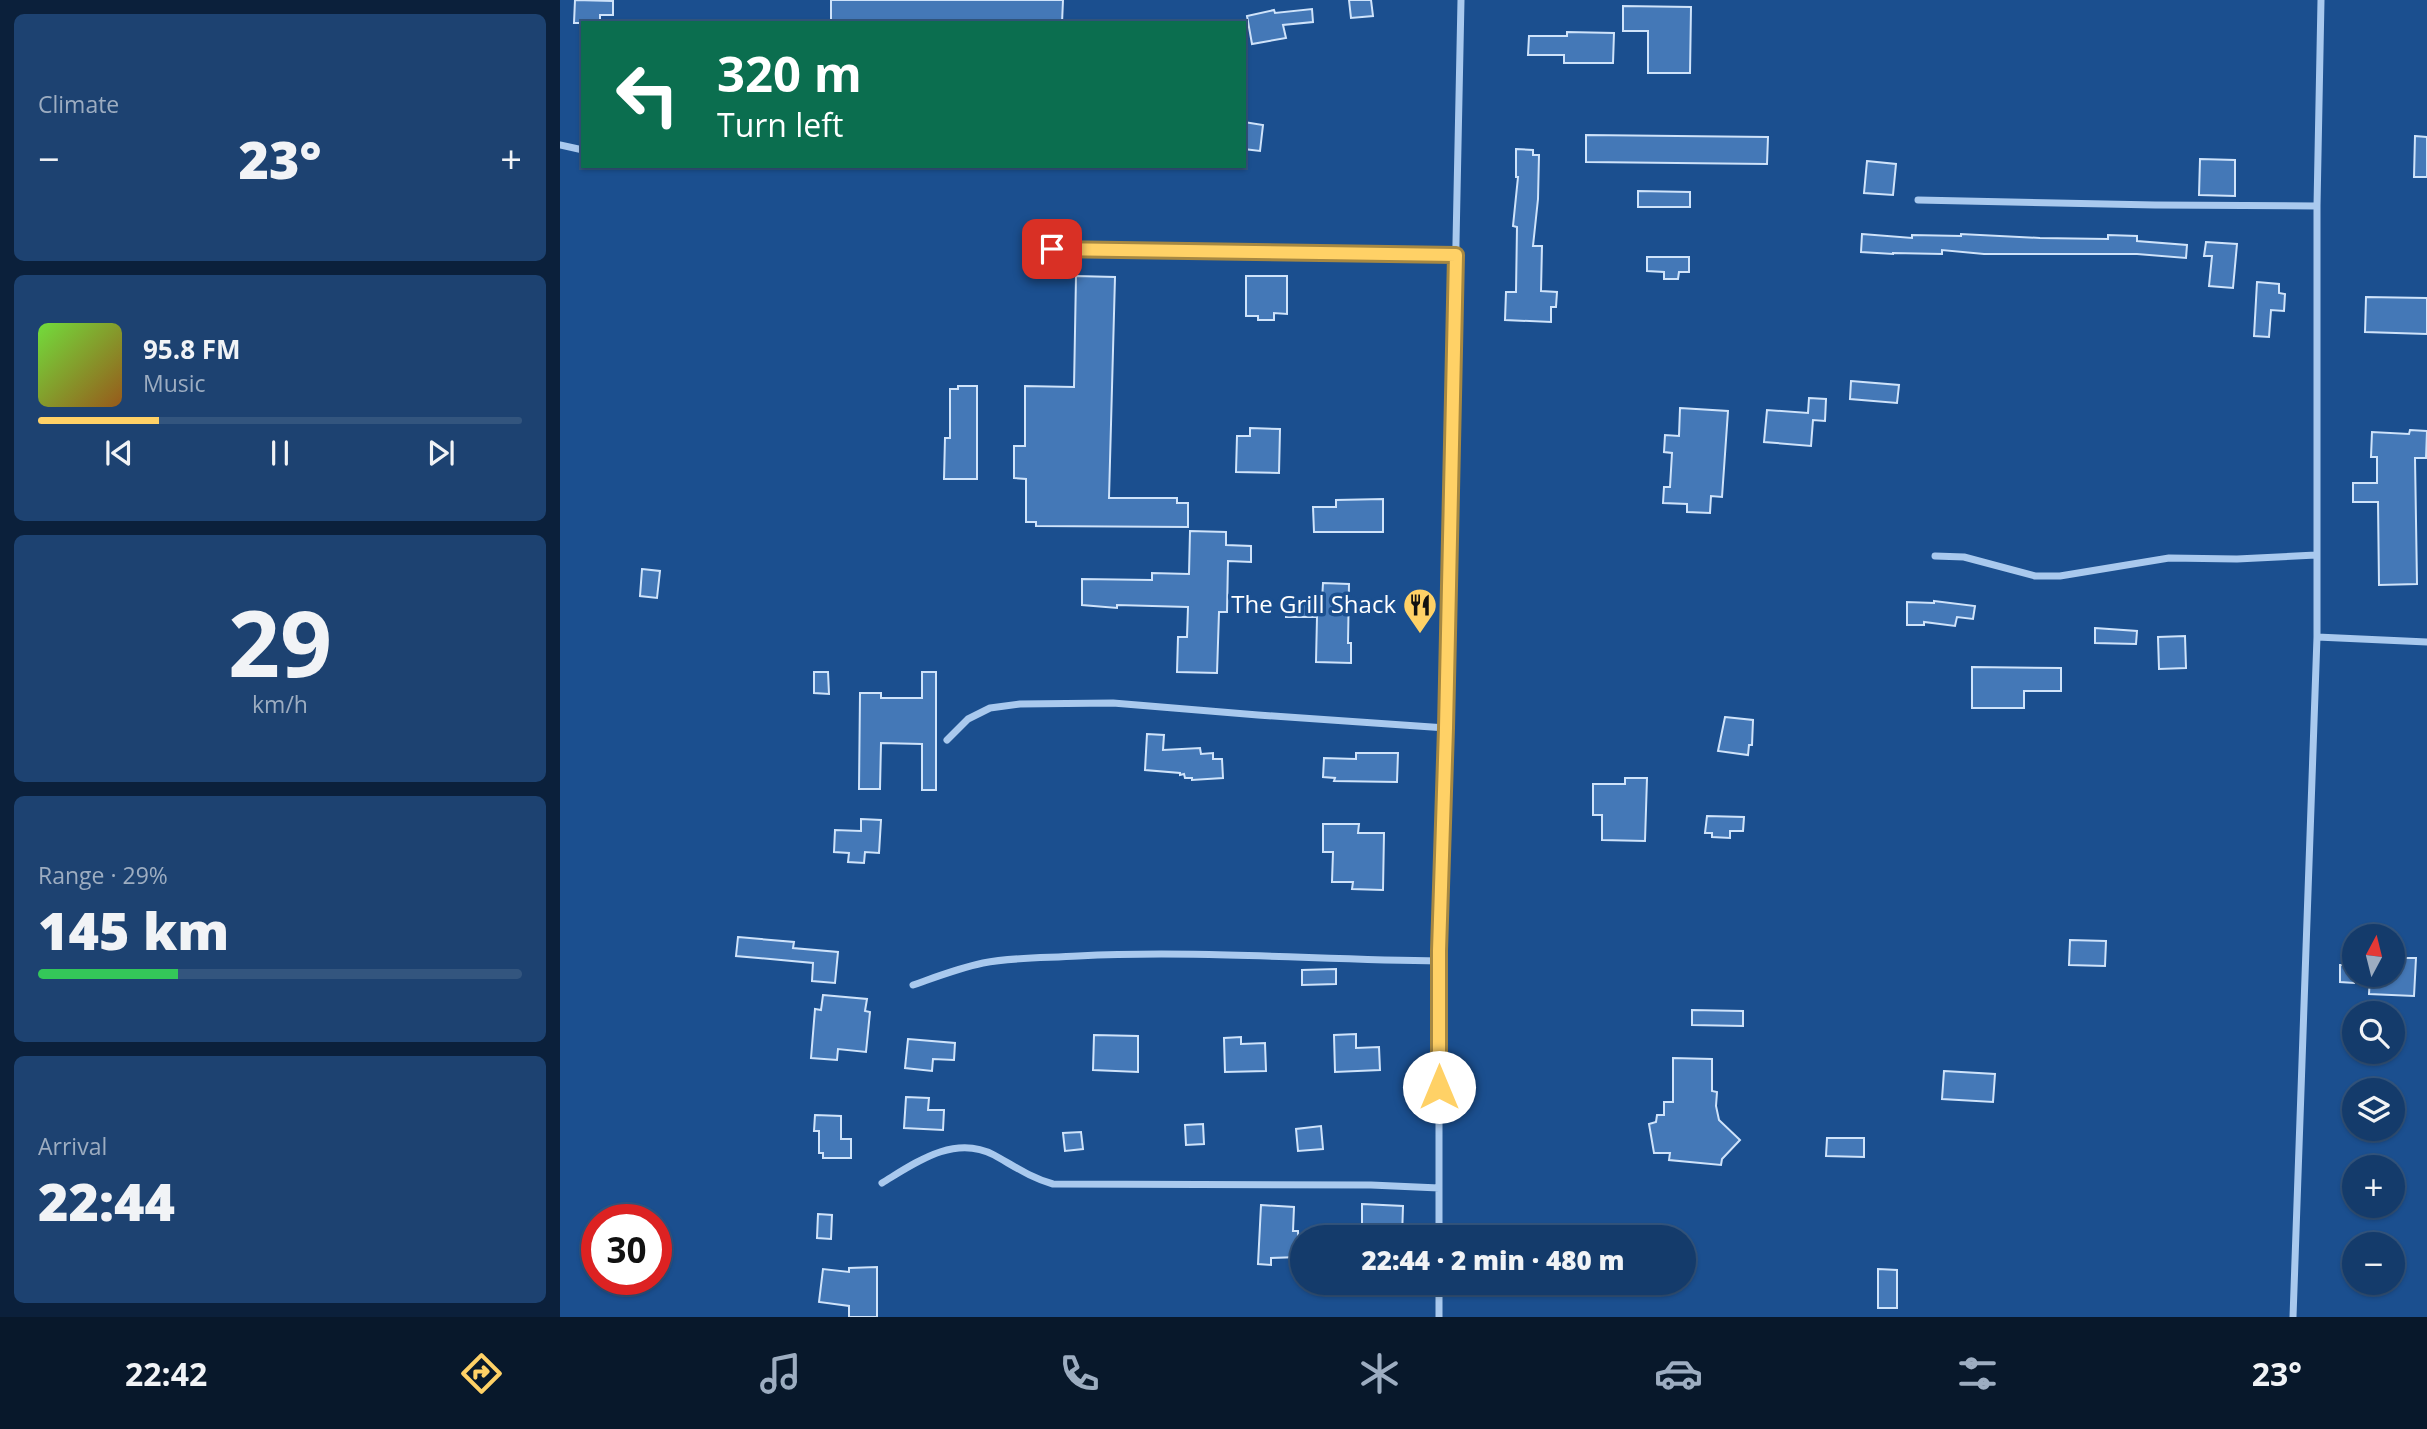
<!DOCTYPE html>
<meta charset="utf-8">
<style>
:root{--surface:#143b6b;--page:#1d4271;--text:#f1f3f6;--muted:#9dadc1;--line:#33557e;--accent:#ffd166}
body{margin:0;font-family:"Open Sans",sans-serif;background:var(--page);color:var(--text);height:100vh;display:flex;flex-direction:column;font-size:26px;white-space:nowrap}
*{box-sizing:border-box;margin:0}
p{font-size:23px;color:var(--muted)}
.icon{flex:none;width:38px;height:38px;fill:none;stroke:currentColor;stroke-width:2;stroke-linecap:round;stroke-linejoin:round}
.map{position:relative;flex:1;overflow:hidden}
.details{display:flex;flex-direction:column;gap:14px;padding:14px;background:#0b203b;width:560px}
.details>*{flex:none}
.top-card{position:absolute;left:21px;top:21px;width:665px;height:147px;border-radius:0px;box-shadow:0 2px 5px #0004,0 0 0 2px var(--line);background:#0b6e4f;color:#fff;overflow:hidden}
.needle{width:46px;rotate:7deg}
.controls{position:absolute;left:1782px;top:924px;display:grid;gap:14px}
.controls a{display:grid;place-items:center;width:63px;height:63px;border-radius:50%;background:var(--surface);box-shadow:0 2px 5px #0004,0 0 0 2px var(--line);font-size:35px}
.speed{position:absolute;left:21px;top:1204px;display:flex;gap:14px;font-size:35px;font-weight:700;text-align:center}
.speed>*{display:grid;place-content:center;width:91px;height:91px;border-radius:50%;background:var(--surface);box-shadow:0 2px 5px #0004,0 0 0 2px var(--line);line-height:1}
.speed .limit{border:10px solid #d22;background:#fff;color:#111}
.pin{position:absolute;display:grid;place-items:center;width:60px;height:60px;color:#fff;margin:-30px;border-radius:14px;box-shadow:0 4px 10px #0006}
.me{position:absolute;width:77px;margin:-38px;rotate:0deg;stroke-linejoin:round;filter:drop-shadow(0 0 5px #0008)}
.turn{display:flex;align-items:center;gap:24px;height:147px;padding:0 21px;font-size:32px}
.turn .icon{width:91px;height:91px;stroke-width:2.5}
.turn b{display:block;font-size:49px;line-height:60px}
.big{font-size:52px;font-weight:800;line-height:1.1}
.details .card{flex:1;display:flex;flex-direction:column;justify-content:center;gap:10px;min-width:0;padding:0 24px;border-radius:10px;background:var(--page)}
.details .dial{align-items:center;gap:0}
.dial b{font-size:91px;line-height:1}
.song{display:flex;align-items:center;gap:21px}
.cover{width:84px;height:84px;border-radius:10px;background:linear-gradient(135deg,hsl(100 70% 55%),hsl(30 70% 35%))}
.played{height:7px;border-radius:4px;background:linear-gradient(90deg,var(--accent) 25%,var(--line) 25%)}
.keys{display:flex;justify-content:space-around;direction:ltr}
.heat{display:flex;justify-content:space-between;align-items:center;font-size:38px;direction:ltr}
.charge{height:10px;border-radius:5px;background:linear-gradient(90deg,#34c759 29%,var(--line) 0)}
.trip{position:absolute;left:730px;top:1225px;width:406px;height:70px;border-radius:35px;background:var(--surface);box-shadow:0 2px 5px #0004,0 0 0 2px var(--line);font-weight:800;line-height:70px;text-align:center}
.tabs{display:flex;height:112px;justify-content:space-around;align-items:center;background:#08182b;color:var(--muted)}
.tabs .icon{width:49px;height:49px}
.tabs .current{color:var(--accent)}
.tabs b{font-size:32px;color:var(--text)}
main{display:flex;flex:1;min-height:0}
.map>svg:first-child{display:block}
.building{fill:#4478b7;stroke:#cfe3fa;stroke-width:2}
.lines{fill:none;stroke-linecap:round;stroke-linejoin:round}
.street{stroke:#a9c9ee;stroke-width:7}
.route-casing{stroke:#a68842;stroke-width:18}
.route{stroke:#ffd166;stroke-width:12}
.labels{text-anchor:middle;stroke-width:7;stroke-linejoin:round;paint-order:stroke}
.poi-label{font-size:24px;fill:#fff;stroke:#1b4f8f;text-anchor:end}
</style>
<main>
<section class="details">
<div class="card"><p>Climate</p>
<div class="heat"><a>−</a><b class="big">23°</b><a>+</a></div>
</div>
<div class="card">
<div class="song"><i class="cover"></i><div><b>95.8 FM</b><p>Music</p></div></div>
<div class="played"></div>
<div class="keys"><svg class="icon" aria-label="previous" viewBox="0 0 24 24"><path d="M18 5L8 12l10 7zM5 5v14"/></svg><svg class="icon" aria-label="pause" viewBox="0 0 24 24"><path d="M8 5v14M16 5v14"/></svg><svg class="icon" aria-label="next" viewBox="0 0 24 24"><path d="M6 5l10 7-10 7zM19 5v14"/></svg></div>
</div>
<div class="card dial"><b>29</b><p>km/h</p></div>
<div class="card"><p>Range · 29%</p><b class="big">145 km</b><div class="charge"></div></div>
<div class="card"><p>Arrival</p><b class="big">22:44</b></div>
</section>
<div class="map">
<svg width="1867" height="1317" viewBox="0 0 1867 1317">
<rect width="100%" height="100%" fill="#1b4f8f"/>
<!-- building -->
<path class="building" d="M15 0 53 1V15H40V23H14Z
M271 0H503L502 23H271Z
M789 0H811L813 16 791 18Z
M1063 6 1131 7 1130 73H1088V31H1063Z
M752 9 753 22 723 25 726 38 692 44 687 16 714 10 715 13Z
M1007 32 1054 33 1053 63H1004V55H968L969 36H1007Z
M684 122 703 125 700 151 684 149Z
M1026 135 1208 137 1207 164 1026 162Z
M1855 136 1867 137V177H1854Z
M956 149 973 150V155H979L978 199 973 246H982L981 291 997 292 996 307H991V322L945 320 946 292H956L957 227 953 226 958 177H956Z
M1640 159 1675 160V196L1639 195Z
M1307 161 1336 164 1333 195 1304 193Z
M1078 191 1130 192V207H1078Z
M1302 234 1352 238V235L1401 236V234L1480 238 1548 239V235L1577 236V241L1627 245 1626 258 1577 254H1424L1382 250V254L1333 253V254L1301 252Z
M1646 242 1677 244 1673 288 1649 286 1652 256H1644Z
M1087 257H1129V272H1119L1118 279H1104V272L1087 271Z
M516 276 555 277 549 498H617V503H628V527L476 526V522H466V479L454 478V446H465V386L514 387Z
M686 276H727V314L714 313V320H698V316H686Z
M1697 282 1719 284V293L1725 294 1724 311 1711 310 1709 337 1694 336Z
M1806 297 1867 298V334L1805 332Z
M1291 381 1339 385 1337 403 1290 399Z
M398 386H417V479H384L385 438H390V389H398Z
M1249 398 1266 399 1265 421 1253 420 1251 446 1204 442 1207 410 1248 413Z
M1120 408 1168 411 1162 497 1151 496 1150 513 1127 512V504L1103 503 1104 487H1110L1112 453 1104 452 1105 435 1119 436Z
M690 428 720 429 719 473 676 472 677 436H690Z
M1850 430 1867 431 1866 458H1855L1857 584 1819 585 1818 502H1793V483H1817V457H1811L1812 432 1849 434Z
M823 499V532H754L753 507H776V500Z
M630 531 666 532V545L691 546V562L668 561 667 612H659L657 673 617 672 618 637H627L628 607 557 605V608L522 605V579L592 580V573L629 574Z
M82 569 100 571 97 598 80 596Z
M763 583 789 584 788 643H791V663L756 662 757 617H726L727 599 762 601Z
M1374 601 1415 606 1413 619 1397 617 1395 626 1364 622V625H1347V602L1374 603Z
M1535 628 1577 631 1576 644 1535 643Z
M1625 636 1626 668 1599 669 1598 637Z
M1412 667 1501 668V691H1464V708H1412Z
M254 672H268L269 694 254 693Z
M362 672H376V790H362V744L321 743 320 789H299L300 693H321V698H362Z
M1165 717 1193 720 1192 745H1189L1188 755 1158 751Z
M587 734 604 735 603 750 640 748 641 754 653 753V759H662L663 778 632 780V778H625L624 774 620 775V773L585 770Z
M796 753H838L837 782 774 781 775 778 763 777 764 758 796 759Z
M1065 778H1087L1085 841 1042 840V815H1033V784H1065Z
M1147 816 1184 817 1183 831H1170V838L1152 837V833H1145Z
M301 819 321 820 319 853 305 852 304 863 288 862 289 853 274 852 275 830 301 831Z
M763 824H799L798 833H824L823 890 792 889 793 882H772L773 852H763Z
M178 937 234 942 233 948 278 952 275 983 252 981 253 963 176 956Z
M1510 940 1546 941 1545 966 1509 965Z
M1832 958H1856L1854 996 1809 994 1810 975H1832Z
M1780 965H1794V983L1780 982Z
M776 969V984L742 985V970Z
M263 995 307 999 305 1011 310 1012 306 1052 278 1049 277 1060 251 1058 255 1009 261 1010Z
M1132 1010 1183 1011V1026L1132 1025Z
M796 1034V1048L819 1047 820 1070 775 1072 774 1035Z
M534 1035 578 1036V1072L533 1070Z
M681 1037V1044L705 1043 706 1071 665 1072 664 1038Z
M348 1039 395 1043 394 1060 373 1059 372 1071 345 1068Z
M1113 1058 1152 1059V1091L1157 1092 1156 1106 1159 1120 1180 1140 1162 1159 1161 1165 1109 1160 1110 1153H1094L1089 1124 1096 1122 1097 1115H1104V1102H1113Z
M1384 1071 1435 1074 1433 1102 1382 1099Z
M346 1097 369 1098 368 1110H384L383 1130 344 1128Z
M255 1115 281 1116V1139H291V1158H263V1153H259V1131H254Z
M643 1124 644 1144 626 1145 625 1125Z
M761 1126 763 1149 738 1151 736 1129Z
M521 1132 523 1149 505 1151 503 1133Z
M1267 1138H1304V1157L1266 1156Z
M802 1204 843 1206 842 1237H802Z
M701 1205 734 1207 733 1231H738L739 1257 711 1258V1265L698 1264Z
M258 1214 272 1215 271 1239 257 1238Z
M317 1267V1317H289V1306L259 1302 263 1269 289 1272V1268Z
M1318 1269 1337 1270V1308H1318Z"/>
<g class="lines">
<!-- street -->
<path class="street" d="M0 145 23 150
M1358 200 1595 205 1757 206
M492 249 896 255
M1375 556 1404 557 1475 576H1500L1609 558 1677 559 1756 555
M1757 637 1867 642
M387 740 408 719 430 708 460 704 553 703 698 715 886 728
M353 985C376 977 399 968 423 963 454 957 487 958 518 956 639 950 758 960 879 961
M322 1183C355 1163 394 1134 434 1155 454 1166 471 1178 493 1184L811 1185 879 1188
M879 1237V951L886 728 901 0
M879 1317V1283
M1733 1317 1757 637V206L1761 0"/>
</g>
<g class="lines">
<!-- route casing -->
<g class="route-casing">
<path id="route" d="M492 249 896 255 886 728 879 951V1087"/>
</g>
<!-- route -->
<use href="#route" class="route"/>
</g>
<!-- icons -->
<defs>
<g id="restaurant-pin" transform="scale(1.75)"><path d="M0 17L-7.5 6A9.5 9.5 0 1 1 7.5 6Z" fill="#ffd166" stroke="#1b4f8f"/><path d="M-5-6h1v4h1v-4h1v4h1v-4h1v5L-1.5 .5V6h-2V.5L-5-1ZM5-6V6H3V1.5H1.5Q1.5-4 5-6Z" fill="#111"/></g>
</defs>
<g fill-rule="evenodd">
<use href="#restaurant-pin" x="860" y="605"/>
</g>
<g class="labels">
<!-- poi labels -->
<g class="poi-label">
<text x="836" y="613">The Grill Shack</text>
</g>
</g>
</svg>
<div class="controls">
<a><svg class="needle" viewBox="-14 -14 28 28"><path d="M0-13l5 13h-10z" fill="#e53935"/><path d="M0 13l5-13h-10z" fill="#9dadc1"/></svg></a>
<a><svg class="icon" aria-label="search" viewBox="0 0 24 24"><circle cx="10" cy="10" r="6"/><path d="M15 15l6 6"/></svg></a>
<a><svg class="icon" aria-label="layers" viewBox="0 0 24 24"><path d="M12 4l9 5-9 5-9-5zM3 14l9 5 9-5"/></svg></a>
<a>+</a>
<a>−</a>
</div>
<div class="speed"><div class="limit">30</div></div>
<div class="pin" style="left:492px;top:249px;background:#d93025"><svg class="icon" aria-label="arrive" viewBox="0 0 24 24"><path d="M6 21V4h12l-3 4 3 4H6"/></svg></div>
<svg class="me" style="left:879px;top:1087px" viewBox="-20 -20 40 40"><circle r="19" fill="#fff"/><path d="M0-13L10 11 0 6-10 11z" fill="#ffd166"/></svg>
<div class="trip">22:44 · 2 min · 480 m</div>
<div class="top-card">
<div class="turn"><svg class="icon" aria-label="left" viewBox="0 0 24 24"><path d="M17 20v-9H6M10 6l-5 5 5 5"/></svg><div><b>320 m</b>Turn left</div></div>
</div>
</div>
</main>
<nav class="tabs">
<b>22:42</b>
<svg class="icon current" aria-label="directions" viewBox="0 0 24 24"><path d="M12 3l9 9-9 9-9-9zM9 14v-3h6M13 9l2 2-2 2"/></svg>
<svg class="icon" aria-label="music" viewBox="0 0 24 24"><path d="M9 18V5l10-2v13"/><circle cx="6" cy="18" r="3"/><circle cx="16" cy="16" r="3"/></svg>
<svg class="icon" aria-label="phone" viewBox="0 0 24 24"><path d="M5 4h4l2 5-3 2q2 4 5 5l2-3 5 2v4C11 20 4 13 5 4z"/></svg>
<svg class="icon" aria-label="climate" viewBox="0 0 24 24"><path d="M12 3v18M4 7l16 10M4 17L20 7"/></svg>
<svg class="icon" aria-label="car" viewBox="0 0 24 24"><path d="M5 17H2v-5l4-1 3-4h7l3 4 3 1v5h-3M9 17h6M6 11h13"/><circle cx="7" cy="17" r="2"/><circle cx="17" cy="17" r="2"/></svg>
<svg class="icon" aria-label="filters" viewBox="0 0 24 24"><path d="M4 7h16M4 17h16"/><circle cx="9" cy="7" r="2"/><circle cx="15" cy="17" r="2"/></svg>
<b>23°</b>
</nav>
